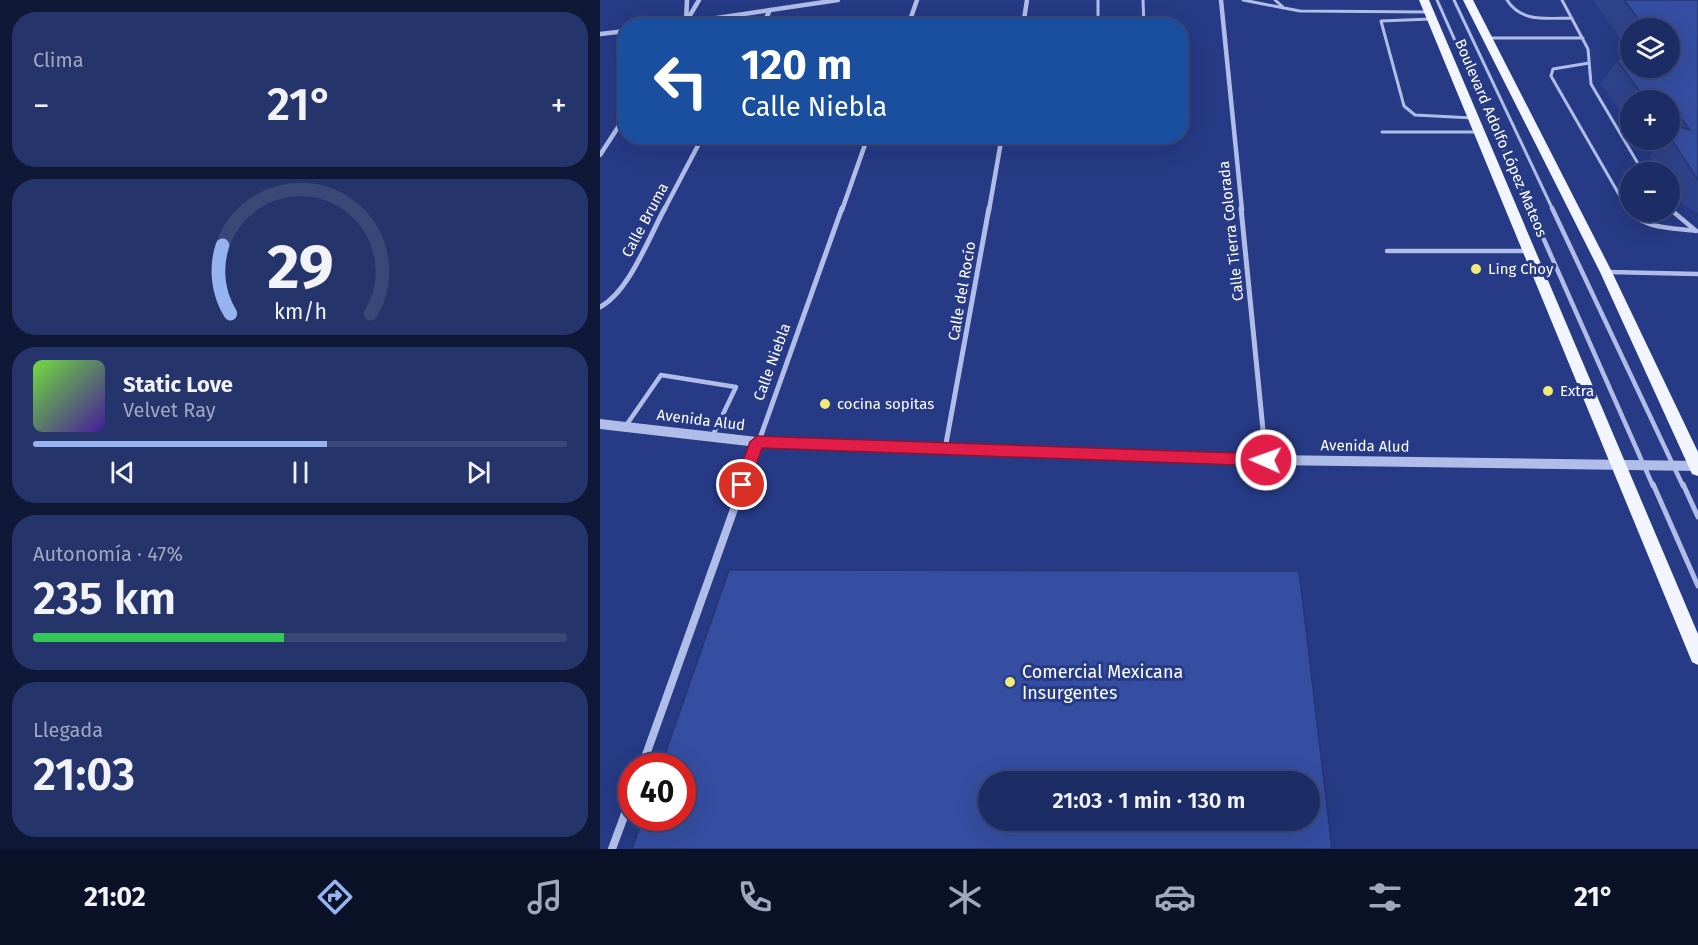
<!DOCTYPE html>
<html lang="es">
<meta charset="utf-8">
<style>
:root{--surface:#1c2c64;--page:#25346a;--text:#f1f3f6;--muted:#a0a7bf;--line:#3a4878;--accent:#95b2f1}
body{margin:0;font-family:"Fira Sans",sans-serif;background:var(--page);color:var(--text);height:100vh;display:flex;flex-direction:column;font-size:22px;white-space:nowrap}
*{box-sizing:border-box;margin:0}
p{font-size:20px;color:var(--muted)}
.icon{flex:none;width:33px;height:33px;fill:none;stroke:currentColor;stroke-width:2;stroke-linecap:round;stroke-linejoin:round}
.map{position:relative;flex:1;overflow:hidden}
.side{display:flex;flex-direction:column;gap:12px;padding:12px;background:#0f1837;width:600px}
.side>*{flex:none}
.top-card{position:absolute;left:18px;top:18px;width:570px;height:126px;border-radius:24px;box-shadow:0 6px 24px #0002,0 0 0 2px var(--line);background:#1a4fa0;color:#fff;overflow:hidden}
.buttons{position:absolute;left:1020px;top:18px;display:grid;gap:12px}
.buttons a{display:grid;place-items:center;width:60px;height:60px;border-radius:50%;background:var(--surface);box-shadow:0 6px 24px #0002,0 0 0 2px var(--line);font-size:30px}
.speed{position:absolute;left:18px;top:753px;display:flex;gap:12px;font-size:30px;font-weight:700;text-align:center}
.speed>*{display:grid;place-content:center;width:78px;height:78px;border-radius:50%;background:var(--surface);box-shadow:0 6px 24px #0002,0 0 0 2px var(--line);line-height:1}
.speed .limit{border:9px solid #d22;background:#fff;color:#111}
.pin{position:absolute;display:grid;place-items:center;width:51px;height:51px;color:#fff;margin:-26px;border:3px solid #fff;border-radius:50%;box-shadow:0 2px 6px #0007}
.me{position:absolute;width:66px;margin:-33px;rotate:272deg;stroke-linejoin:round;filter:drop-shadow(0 0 4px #0008)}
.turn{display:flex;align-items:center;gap:21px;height:126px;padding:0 24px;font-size:27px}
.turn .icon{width:78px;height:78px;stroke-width:2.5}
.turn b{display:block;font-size:42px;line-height:51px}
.big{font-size:45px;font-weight:600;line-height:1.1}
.side .card{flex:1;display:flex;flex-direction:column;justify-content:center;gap:9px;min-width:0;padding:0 21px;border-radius:24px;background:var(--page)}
.side .dial{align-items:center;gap:0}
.dial svg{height:156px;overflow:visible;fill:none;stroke:var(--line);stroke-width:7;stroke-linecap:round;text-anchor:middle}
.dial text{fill:var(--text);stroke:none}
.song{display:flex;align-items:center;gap:18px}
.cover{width:72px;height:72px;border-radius:9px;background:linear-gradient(135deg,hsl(100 70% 55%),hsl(260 70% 35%))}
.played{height:6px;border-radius:3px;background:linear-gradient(90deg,var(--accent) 55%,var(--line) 55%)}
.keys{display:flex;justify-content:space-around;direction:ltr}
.heat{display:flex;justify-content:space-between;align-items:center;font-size:33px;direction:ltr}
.charge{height:9px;border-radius:4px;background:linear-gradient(90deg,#34c759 47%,var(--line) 0)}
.trip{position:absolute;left:378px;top:771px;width:342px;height:60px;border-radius:30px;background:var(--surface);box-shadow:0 6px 24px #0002,0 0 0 2px var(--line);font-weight:600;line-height:60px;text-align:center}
.menu{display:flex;height:96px;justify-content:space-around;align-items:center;background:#0b1228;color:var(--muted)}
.menu .icon{width:42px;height:42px}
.menu .selected{color:var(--accent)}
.menu b{font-size:27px;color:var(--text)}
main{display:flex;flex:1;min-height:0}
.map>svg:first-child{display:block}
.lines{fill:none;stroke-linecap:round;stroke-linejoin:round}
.service-far2{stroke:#b0bde8;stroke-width:3}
.service-far1{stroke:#b0bde8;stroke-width:4.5}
.service{stroke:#b0bde8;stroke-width:5}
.minor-far2{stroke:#b0bde8;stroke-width:4.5}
.minor-far1{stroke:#b0bde8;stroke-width:5}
.minor{stroke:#b0bde8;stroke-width:8}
.tertiary{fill:#b0bde8;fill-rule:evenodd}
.primary{fill:#f2f4fe;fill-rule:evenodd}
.wall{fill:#2e438a;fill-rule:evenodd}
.building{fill:#364ea1;stroke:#263771;stroke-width:1.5;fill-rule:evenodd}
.route{fill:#e11d48;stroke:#92132f;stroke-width:1.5}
.poi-dot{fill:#f1e975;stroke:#263a85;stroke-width:2}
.labels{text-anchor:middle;stroke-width:6;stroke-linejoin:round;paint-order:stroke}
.street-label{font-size:15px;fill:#fff;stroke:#263a85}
.poi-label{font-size:15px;fill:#fff;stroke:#263a85;text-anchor:start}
.near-poi-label{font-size:18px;fill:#fff;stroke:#263a85;text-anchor:start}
</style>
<main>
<section class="side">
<div class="card"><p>Clima</p>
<div class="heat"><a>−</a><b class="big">21°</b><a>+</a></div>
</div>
<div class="card dial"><svg viewBox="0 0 100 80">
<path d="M14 69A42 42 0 1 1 86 69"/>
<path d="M14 69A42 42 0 0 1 10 34" stroke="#95b2f1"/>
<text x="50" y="56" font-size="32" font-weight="700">29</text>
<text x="50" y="72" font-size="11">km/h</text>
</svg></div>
<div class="card">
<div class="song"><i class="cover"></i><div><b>Static Love</b><p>Velvet Ray</p></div></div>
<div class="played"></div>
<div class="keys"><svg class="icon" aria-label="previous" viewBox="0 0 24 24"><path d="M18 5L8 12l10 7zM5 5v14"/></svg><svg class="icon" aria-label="pause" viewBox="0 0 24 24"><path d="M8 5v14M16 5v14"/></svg><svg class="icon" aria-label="next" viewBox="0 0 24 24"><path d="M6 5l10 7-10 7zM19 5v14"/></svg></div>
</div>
<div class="card"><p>Autonomía · 47%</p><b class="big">235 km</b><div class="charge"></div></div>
<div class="card"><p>Llegada</p><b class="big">21:03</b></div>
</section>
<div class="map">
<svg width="1098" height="849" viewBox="0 0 1098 849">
<rect width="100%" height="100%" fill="#263a85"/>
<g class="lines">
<!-- service-far2 -->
<path class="service-far2" d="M498 0V15
M543 0 544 26
M643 0 684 8
M675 0 684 8 700 11 828 12
M837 0 930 210
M854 0 953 210
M907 0C921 23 948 18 972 18
M962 0 988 49 991 84 1043 172
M831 19 781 21 804 106 815 115 873 118
M886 38H983
M989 63 953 69 951 76 1028 210
M782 132H878"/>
<!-- service-far1 -->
<path class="service-far1" d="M930 208 1053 486
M952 208 1083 486
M1027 208C1039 229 1075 228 1096 231
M1070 209 1095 230
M787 251H928
M1009 272 1098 274
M25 427 61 375 136 387 112 437"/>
<!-- service -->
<path class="service" d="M1053 484 1098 586
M1083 484 1098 517"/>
<!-- minor-far2 -->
<path class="minor-far2" d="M621 0 642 210
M86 22 99 0
M86 22 87 0
M63 26 238 0
M162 26 170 10
M308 26 317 0
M423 26 427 0
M0 34 26 31
M0 155 26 115
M64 210 103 136
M242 210 268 136
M389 210 402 136"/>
<!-- minor-far1 -->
<path class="minor-far1" d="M641 208 666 460
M0 307C29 292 49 237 65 208
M345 449 389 208
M143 486 242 208"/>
<!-- minor -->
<path class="minor" d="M42 766 143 484
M12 849 32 795"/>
<!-- tertiary -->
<path class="tertiary" d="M0 419 157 437 666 455 1098 461V471L666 465 157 447 0 429Z"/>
<!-- primary -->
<path class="primary" d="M819 0H829L1098 634V665L1092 662Z
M863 0H873L1012 272 1098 452V476L1092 474 1000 272Z"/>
</g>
<!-- wall -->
<path class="wall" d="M993 0H1098V213L1077 202 1070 190V172H1059L1049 157 1062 141 1061 140H1070V100H1030V123L1028 122 1001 83 1017 60 1028 49ZM1030 28H1070L1030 68Z"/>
<!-- building -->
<path class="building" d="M1024 0H1098V180L1070 137V133L1078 126 1090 130 1075 110 1070 108V100H1049L1045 99 1017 60 1030 47V68H1070V28H1045Z
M129 570 699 571 732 849H32L43 818H82V766H61ZM388 782H710V820H388Z"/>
<!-- route -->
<path class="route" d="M157 436 666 454 673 460 666 466 162 448 147 490 142 492 134 485 150 442Z"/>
<!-- markers -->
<g class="poi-dot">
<circle cx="876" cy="269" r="6"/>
<circle cx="948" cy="391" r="6"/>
<circle cx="225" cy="404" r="6"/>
<circle cx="410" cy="682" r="6"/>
</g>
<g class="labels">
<!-- street labels -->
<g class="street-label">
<text transform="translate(901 138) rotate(67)" y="5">Boulevard Adolfo López Mateos</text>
<text transform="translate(45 220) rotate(-62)" y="5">Calle Bruma</text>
<text transform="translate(631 231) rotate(-96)" y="5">Calle Tierra Colorada</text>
<text transform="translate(362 291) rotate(-80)" y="5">Calle del Rocío</text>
<text transform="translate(172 362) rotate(-70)" y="5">Calle Niebla</text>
<text transform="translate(101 420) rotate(7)" y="5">Avenida Alud</text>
<text transform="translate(765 446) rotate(1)" y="5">Avenida Alud</text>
</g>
<!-- poi labels -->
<g class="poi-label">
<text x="888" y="274">Ling Choy</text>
<text x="960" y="396">Extra</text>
<text x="237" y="409">cocina sopitas</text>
</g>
<!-- near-poi labels -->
<g class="near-poi-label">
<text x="422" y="678">Comercial Mexicana<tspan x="422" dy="21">Insurgentes</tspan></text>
</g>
</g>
</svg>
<div class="buttons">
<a><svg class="icon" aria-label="layers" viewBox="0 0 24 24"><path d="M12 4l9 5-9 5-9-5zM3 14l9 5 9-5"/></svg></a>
<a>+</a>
<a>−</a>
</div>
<div class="speed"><div class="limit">40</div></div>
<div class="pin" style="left:142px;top:485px;background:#d93025"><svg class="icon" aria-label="arrive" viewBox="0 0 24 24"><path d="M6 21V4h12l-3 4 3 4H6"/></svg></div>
<svg class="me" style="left:666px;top:460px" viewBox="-20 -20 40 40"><circle r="17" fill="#e11d48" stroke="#fff" stroke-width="3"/><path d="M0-11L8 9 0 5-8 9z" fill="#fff"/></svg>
<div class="trip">21:03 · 1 min · 130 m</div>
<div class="top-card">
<div class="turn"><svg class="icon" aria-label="left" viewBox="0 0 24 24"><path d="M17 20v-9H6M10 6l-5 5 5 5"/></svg><div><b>120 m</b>Calle Niebla</div></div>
</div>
</div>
</main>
<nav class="menu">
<b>21:02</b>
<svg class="icon selected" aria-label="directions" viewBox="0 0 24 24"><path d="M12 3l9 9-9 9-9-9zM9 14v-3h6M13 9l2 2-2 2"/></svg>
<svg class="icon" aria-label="music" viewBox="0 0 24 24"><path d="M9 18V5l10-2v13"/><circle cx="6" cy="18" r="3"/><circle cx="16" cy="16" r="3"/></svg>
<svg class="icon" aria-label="phone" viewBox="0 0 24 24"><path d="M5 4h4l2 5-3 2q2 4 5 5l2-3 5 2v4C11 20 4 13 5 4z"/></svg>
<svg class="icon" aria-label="climate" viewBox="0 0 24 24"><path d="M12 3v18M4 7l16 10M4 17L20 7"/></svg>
<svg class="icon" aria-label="car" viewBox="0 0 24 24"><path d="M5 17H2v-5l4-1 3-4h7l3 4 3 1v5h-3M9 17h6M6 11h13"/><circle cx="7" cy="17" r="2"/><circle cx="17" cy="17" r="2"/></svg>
<svg class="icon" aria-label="filters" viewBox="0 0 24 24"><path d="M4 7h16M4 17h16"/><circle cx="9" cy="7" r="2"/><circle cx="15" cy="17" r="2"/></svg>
<b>21°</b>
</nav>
